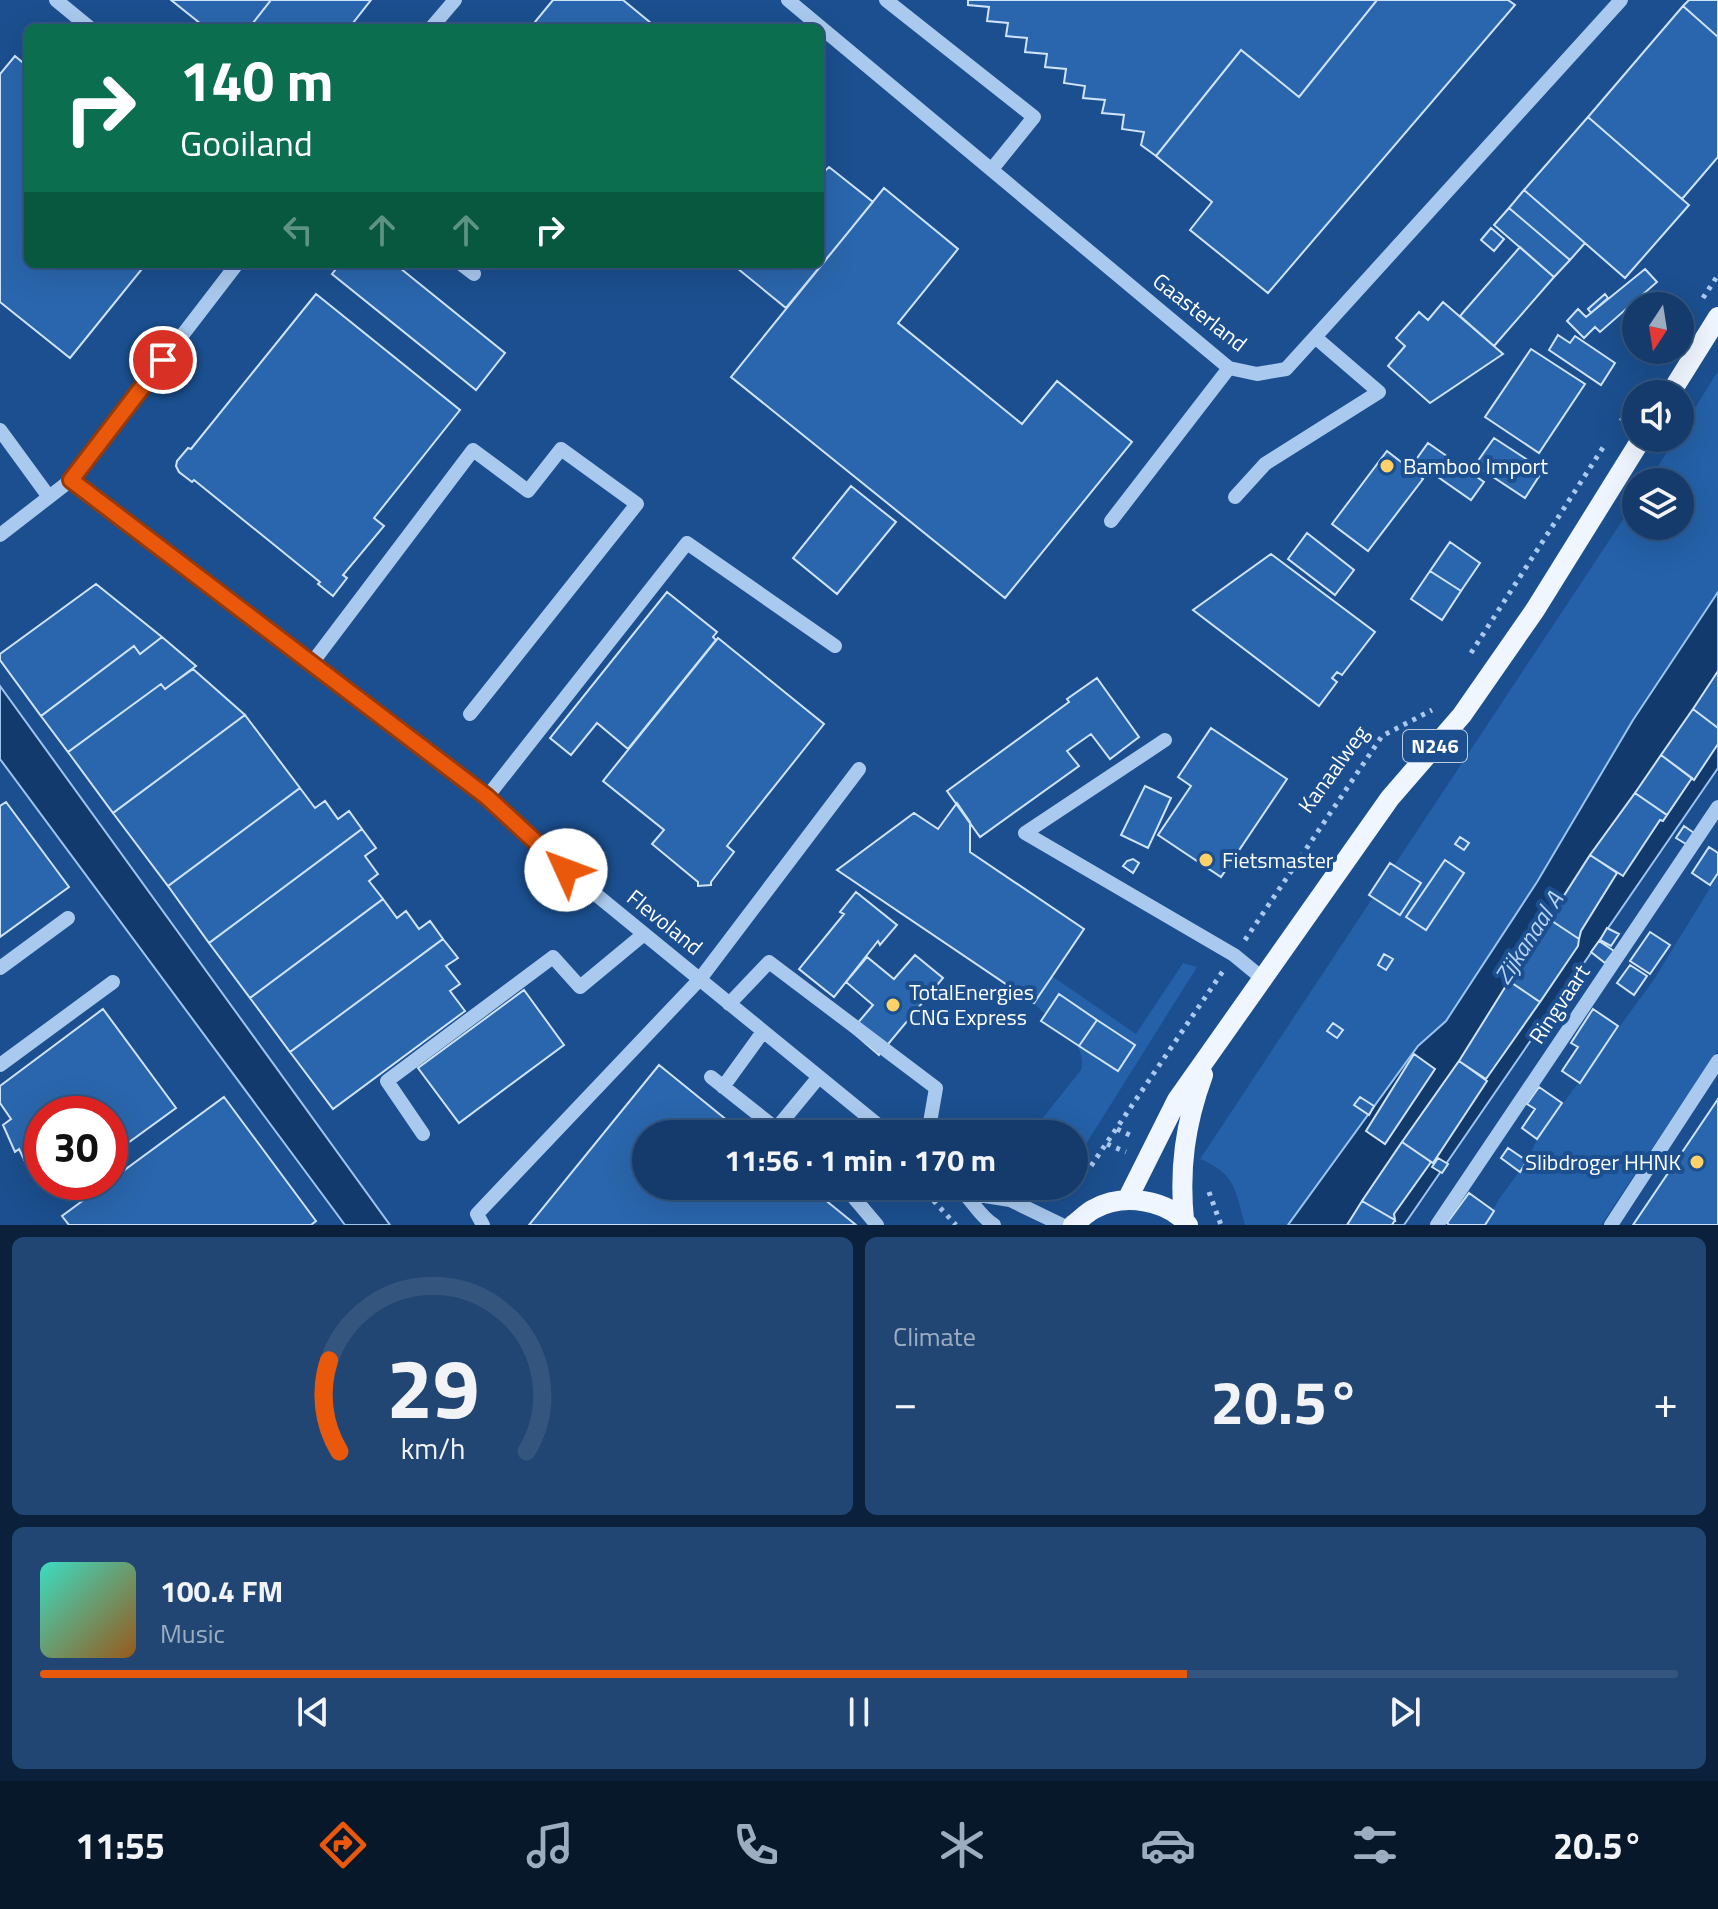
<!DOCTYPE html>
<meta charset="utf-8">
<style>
:root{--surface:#143b6b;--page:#214673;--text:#f1f3f6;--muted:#9dadc1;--line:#33557e;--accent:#ea580c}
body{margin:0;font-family:"Titillium Web",sans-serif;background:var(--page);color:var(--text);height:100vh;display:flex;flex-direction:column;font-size:30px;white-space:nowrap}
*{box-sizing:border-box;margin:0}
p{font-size:26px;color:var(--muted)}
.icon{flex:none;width:44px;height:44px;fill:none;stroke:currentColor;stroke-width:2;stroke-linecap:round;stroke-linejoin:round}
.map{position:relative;height:1225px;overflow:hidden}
.sheet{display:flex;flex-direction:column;gap:12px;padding:12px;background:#0b203b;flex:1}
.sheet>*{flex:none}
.hud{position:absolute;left:24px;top:24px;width:800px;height:244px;border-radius:12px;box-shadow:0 8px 32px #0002,0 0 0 2px var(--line);background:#0b6e4f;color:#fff;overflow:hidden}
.needle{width:52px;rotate:192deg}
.tools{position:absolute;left:1622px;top:292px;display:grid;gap:16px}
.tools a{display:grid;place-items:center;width:72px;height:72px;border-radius:50%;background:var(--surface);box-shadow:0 8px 32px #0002,0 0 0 2px var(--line);font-size:40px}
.speed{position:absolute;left:24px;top:1096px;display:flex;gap:16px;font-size:40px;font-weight:700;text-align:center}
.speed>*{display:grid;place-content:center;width:104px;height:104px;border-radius:50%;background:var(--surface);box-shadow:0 8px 32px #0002,0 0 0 2px var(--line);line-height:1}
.speed .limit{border:12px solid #d22;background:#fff;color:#111}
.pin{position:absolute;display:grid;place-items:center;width:68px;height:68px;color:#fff;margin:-34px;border:4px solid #fff;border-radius:50%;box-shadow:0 2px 8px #0007}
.me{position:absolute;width:88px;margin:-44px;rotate:313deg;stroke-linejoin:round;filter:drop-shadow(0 0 6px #0008)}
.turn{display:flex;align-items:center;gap:28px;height:168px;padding:0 24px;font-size:36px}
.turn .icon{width:104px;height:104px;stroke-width:2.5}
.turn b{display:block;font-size:56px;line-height:68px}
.lanes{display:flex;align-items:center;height:76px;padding:0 24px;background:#0003;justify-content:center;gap:40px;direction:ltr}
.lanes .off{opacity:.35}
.big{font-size:60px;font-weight:700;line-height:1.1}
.sheet .tile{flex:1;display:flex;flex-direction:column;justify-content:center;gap:12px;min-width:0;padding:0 28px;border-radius:12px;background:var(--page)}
.sheet .dial{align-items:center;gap:0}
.dial svg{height:208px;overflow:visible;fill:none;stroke:var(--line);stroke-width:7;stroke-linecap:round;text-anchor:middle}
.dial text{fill:var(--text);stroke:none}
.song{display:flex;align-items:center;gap:24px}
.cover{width:96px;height:96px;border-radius:12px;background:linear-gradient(135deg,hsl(170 70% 55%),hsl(30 70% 35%))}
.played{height:8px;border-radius:4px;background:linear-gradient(90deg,var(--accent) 70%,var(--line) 70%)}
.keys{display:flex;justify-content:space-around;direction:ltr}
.heat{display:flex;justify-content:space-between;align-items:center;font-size:44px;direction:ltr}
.sheet .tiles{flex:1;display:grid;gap:12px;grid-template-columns:1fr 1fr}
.tile:last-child{grid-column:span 2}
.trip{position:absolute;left:632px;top:1120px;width:456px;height:80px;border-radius:40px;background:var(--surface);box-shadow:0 8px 32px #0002,0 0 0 2px var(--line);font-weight:700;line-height:80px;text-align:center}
.tab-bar{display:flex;height:128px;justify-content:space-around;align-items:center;background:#08182b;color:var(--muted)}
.tab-bar .icon{width:56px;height:56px}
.tab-bar .on{color:var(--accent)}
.tab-bar b{font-size:36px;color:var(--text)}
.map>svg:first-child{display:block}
.green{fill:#2461a8}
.water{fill:#123a6d;stroke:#9cc4f0;stroke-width:2}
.building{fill:#2a66ad;stroke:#cfe3fa;stroke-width:2}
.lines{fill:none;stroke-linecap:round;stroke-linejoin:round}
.path{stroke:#a9c9ee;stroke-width:5;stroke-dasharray:4 6;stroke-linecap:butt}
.minor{stroke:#a9c9ee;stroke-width:14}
.major{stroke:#f0f6ff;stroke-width:20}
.route-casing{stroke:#983908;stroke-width:20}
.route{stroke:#ea580c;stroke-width:14}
.poi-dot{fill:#ffd166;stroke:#1b4f8f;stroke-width:3}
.labels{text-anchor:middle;stroke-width:8;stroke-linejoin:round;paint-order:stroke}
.shield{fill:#1b4f8f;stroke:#bbcadd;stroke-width:2}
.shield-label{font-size:20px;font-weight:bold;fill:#fff}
.street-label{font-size:22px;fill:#fff;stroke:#1b4f8f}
.poi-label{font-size:22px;fill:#fff;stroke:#1b4f8f;text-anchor:start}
.water-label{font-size:24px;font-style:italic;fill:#b5d3f5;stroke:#1b4f8f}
</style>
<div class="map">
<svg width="1718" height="1225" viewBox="0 0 1718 1225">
<rect width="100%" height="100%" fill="#1b4f8f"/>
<!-- green -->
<path class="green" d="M1718 371V592L1633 720 1537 882 1446 1021 1418 1046 1288 1225H1245C1235 1190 1236 1174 1200 1159L1636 500V526H1680V482H1648L1676 438H1680V432Z
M1718 875V1050L1601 1225H1485L1499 1199 1527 1161 1537 1139 1653 981Z
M1183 963 1197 967 1081 1152 1074 1156V1134H1030L1081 1070C1088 1039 1052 1024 1034 1003L1052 976 1136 1034Z"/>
<!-- water -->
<path class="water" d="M1718 592V768L1404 1225H1288L1418 1046 1446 1021 1537 882 1633 720Z
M0 686 390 1225H345L0 759Z"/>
<!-- building -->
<path class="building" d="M171 0H271L249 28H206Z
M271 0H371L349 28H249Z
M553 0H623L657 28H530Z
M968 0H1377L1299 97 1241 50 1156 156 1141 145 1144 132 1122 129 1124 115 1102 113 1105 100 1083 98 1085 86 1064 83 1066 69 1045 67 1047 54 1025 52 1027 38 1006 36 1008 23 987 21 989 7 968 5Z
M1377 0H1508L1515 5 1268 293 1190 230 1212 202 1156 156 1241 50 1299 97Z
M1689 0H1718V37L1683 6Z
M1683 6 1718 37V157L1682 199 1588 117Z
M15 56 28 67V264H146L70 358 0 302V74Z
M1588 117 1689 205 1625 278 1524 190Z
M829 167 873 202 786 308 732 264H820V169L824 172Z
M884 188 958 249 898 323 1022 424 1057 381 1132 442 1005 598 731 377Z
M1524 190 1585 243 1570 260 1509 208Z
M1509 208 1570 260 1554 277 1494 225Z
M1491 228 1504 239 1494 251 1481 240Z
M1520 247 1554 277 1494 346 1460 316Z
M340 264H395L505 353 476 390 332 274Z
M1645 269 1657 282 1600 332 1595 327 1584 338 1567 321 1578 309 1586 317Z
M316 294 460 410 374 518 384 526 343 575 347 578 333 596 318 584 320 582 194 480 192 482 179 472 176 466 177 461 188 448 191 449Z
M1605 294 1608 298 1591 313 1588 309Z
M1443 302 1503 354 1430 403 1388 366 1405 346 1396 338 1419 312 1428 320Z
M1558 335 1570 343 1575 336 1615 363 1601 385 1549 350Z
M1531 349 1585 384 1539 453 1485 417Z
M1494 438 1543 470 1525 498 1475 465Z
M1428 443 1484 482 1471 500 1415 461Z
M1387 451 1423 479 1368 551 1332 524Z
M851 486 896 522 837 594 793 558Z
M1307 533 1354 570 1335 595 1288 559Z
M1450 542 1480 563 1461 591 1430 571Z
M1271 554 1375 632 1342 675 1337 672 1332 678 1337 682 1319 706 1193 610Z
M1430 571 1461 591 1442 620 1411 599Z
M96 584 162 637 140 654 134 646 41 716 0 660V654Z
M667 592 717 632 713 637 716 640 628 749 597 723 571 755 550 738Z
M162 637 196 666 165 689 161 684 68 752 41 716 134 646 140 654Z
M718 638 824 724 727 846 734 852 711 882V885L698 886V882L652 844 664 830 603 781Z
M193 669 245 715 113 813 68 752 161 684 165 689Z
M1718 671V728L1693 709Z
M1097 678 1139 737 1110 759 1091 734 1067 751 1079 766 980 837 947 791 1069 702 1067 699Z
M1693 709 1718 728V744L1694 780 1661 755Z
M245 715 300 788 168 886 113 813Z
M1211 728 1287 779 1221 877 1158 835 1191 786 1178 777Z
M1661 755 1692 778 1667 815 1635 793Z
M1145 786 1171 798 1148 848 1121 835Z
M300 788 315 808 325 801 338 819 349 811 362 829 209 943 168 886Z
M1635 793 1667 815 1663 821 1660 820 1623 876 1590 855Z
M6 802 69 887 0 937V806Z
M957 803 970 822V852L1084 929 1034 1003 837 870 914 813 938 829Z
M1684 826 1694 833 1686 844 1676 838Z
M362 829 376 848 365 856 378 874 369 881 383 899 250 998 209 943Z
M1460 837 1469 843 1464 850 1455 844Z
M1709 847 1718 853V873L1710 885 1692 873Z
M1590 855 1617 873 1581 931 1579 939 1549 919Z
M1133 859 1139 863 1133 873 1123 866 1127 861Z
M1445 860 1464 873 1426 930 1406 917Z
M1390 863 1421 883 1400 915 1369 895Z
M856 892 897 925 880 945 878 941 834 997 799 969 844 914 840 912Z
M383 899 397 918 406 911 419 929 430 921 443 939 290 1052 250 998Z
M1549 919 1579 939 1578 946 1540 1002 1509 981Z
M1607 928 1619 934 1611 946 1600 940Z
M1650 932 1670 945 1650 974 1630 961Z
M443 939 458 958 446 966 460 984 450 991 465 1011 333 1109 290 1052Z
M1599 941 1614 951 1605 963 1591 952Z
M1384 954 1393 959 1386 970 1378 965Z
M915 955 943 978 879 1055 851 1031 873 1005 846 982 867 957 894 979Z
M1630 965 1647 976 1634 995 1617 983Z
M1509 981 1540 1002 1486 1079 1459 1061Z
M524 990 564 1045 459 1123 418 1068Z
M1059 994 1097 1020 1079 1046 1041 1021Z
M103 1009 176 1108 110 1156V1114H42V1165L31 1174 19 1149 15 1152 3 1125 11 1119 0 1103V1086Z
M1593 1009 1618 1026 1580 1083 1562 1071 1578 1047 1571 1043Z
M1544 1017 1556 1027 1549 1036 1537 1027Z
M1097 1020 1135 1045 1118 1071 1079 1046Z
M1333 1023 1343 1030 1337 1038 1327 1031Z
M1414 1054 1435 1069 1385 1144 1366 1131Z
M1459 1061 1487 1081 1433 1163 1402 1142Z
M659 1065 744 1134H646V1186H808L856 1225H529Z
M1539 1087 1562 1103 1537 1139 1522 1128 1535 1109 1527 1104Z
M224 1097 316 1221 311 1225H69L62 1216Z
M1360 1097 1374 1106 1369 1115 1354 1105Z
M1718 1099V1225H1633Z
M1402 1142 1431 1162 1394 1214 1395 1220 1362 1201Z
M1508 1148 1527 1161 1520 1172 1501 1158Z
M1438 1158 1448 1164 1442 1173 1432 1167Z
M58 1182H75L64 1190Z
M1469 1193 1494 1211 1485 1225H1449L1447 1223Z
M1362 1201 1395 1220 1392 1225H1347Z"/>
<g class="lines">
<!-- path -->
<path class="path" d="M1703 298 1718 275
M1621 421 1636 398
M1471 653 1604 446
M1245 940 1382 736 1432 710
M1117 1129 1134 1137
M1107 1144 1126 1152
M1074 1176 1091 1166 1223 971
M920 1186 956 1225
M1209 1192 1221 1225
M1043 1193 1051 1186"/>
<!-- minor -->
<path class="minor" d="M56 0 90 28
M788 0 1229 368 1257 374 1286 369 1621 0
M886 0 1034 117 992 169
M431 28 455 0
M461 264 474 274
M0 430 49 497
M71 480 487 797 566 870 889 1134
M1235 497 1265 464 1379 392 1315 337
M1111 521 1229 368
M0 535 71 480 237 264
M312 663 473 450 528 491 561 449 637 504 470 714
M1165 740 1025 833 1234 955 1262 978
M487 797 687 543 835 646
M0 968 68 918
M729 1004 769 962 936 1088 928 1134
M0 1065 113 982
M711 1077 783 1134
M723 1087 762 1033
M776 1129 818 1078
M423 1134 387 1081 553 957 580 987 644 934
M844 1186 877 1225
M956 1186C971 1197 978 1215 994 1225
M966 1193 1010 1200 1062 1225
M483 1225 477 1214 700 979 859 769
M1437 1225 1718 807
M1611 1225 1718 1061"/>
<!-- major -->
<path class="major" d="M1670 394 1718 317
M1127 1200 1177 1100 1390 798 1462 715 1535 610 1642 438
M1184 1220C1179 1169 1185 1124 1203 1075
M1073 1225C1080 1220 1086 1213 1094 1209 1123 1193 1167 1199 1188 1225"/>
</g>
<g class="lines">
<!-- route casing -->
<g class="route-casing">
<path id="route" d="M163 360 71 480 487 797 566 870"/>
</g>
<!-- route -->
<use href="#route" class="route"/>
</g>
<!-- markers -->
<g class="poi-dot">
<circle cx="1387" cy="466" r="8"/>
<circle cx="1206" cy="860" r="8"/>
<circle cx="893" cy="1005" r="8"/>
<circle cx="1697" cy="1162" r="8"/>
</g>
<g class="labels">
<!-- shield labels -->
<rect class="shield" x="1403" y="730" width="64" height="32" rx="6"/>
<g class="shield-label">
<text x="1435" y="753">N246</text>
</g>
<!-- street labels -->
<g class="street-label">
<text transform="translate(1200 312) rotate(38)" y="8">Gaasterland</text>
<text transform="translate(1333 769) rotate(-54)" y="8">Kanaalweg</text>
<text transform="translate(665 922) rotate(39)" y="8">Flevoland</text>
<text transform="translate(1559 1004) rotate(-56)" y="8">Ringvaart</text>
</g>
<!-- poi labels -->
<g class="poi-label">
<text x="1403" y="474">Bamboo Import</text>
<text x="1222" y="868">Fietsmaster</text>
<text x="909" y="1000">TotalEnergies<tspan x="909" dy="25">CNG Express</tspan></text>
<text x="1681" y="1170" text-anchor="end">Slibdroger HHNK</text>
</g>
<!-- water labels -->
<g class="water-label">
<text transform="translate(1529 938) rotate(-57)" y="8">Zijkanaal A</text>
</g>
</g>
</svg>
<div class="tools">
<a><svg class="needle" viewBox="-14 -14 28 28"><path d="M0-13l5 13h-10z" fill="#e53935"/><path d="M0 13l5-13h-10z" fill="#9dadc1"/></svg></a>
<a><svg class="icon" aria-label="sound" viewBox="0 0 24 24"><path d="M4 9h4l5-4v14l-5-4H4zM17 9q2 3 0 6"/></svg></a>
<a><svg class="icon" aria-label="layers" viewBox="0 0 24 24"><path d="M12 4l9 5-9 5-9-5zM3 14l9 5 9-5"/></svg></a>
</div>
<div class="speed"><div class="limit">30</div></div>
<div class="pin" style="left:163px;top:360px;background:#d93025"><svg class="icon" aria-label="arrive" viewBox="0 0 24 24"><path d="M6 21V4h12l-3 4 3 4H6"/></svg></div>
<svg class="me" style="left:566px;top:870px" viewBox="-20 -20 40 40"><circle r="19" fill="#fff"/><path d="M0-13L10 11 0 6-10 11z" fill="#ea580c"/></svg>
<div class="trip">11:56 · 1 min · 170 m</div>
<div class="hud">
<div class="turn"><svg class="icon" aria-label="right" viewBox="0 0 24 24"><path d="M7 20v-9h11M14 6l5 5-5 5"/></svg><div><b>140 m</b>Gooiland</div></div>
<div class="lanes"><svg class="icon off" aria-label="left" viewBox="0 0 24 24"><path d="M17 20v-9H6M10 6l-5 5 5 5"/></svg><svg class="icon off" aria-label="ahead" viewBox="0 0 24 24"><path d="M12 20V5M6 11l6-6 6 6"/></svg><svg class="icon off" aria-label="ahead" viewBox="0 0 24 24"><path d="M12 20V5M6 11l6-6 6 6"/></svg><svg class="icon" aria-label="right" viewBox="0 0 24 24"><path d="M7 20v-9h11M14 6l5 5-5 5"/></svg></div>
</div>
</div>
<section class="sheet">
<div class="tiles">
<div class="tile dial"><svg viewBox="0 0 100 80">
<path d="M14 69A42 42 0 1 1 86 69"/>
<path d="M14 69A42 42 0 0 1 10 34" stroke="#ea580c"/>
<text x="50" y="56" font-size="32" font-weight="700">29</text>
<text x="50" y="72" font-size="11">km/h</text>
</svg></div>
<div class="tile"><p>Climate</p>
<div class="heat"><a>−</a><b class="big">20.5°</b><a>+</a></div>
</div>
<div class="tile">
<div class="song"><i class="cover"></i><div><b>100.4 FM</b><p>Music</p></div></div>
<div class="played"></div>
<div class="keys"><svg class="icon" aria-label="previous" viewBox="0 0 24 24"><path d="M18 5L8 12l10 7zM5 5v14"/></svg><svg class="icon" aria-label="pause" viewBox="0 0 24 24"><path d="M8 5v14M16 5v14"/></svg><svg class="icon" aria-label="next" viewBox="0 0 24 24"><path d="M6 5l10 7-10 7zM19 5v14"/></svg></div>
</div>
</div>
</section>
<nav class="tab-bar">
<b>11:55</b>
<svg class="icon on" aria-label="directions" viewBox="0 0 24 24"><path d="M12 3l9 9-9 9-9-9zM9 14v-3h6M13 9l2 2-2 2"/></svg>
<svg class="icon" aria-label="music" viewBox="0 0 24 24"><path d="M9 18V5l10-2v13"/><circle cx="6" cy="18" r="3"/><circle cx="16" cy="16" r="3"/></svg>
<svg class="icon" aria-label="phone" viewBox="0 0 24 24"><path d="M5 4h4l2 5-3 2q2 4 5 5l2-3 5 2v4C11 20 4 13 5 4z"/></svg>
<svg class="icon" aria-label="climate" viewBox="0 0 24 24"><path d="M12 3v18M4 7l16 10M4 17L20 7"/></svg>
<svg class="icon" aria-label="car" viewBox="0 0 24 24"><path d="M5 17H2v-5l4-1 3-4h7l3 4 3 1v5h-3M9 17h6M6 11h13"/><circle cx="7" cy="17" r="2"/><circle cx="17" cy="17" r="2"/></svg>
<svg class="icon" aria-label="filters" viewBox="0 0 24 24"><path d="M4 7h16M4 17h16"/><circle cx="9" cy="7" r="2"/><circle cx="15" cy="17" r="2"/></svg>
<b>20.5°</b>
</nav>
